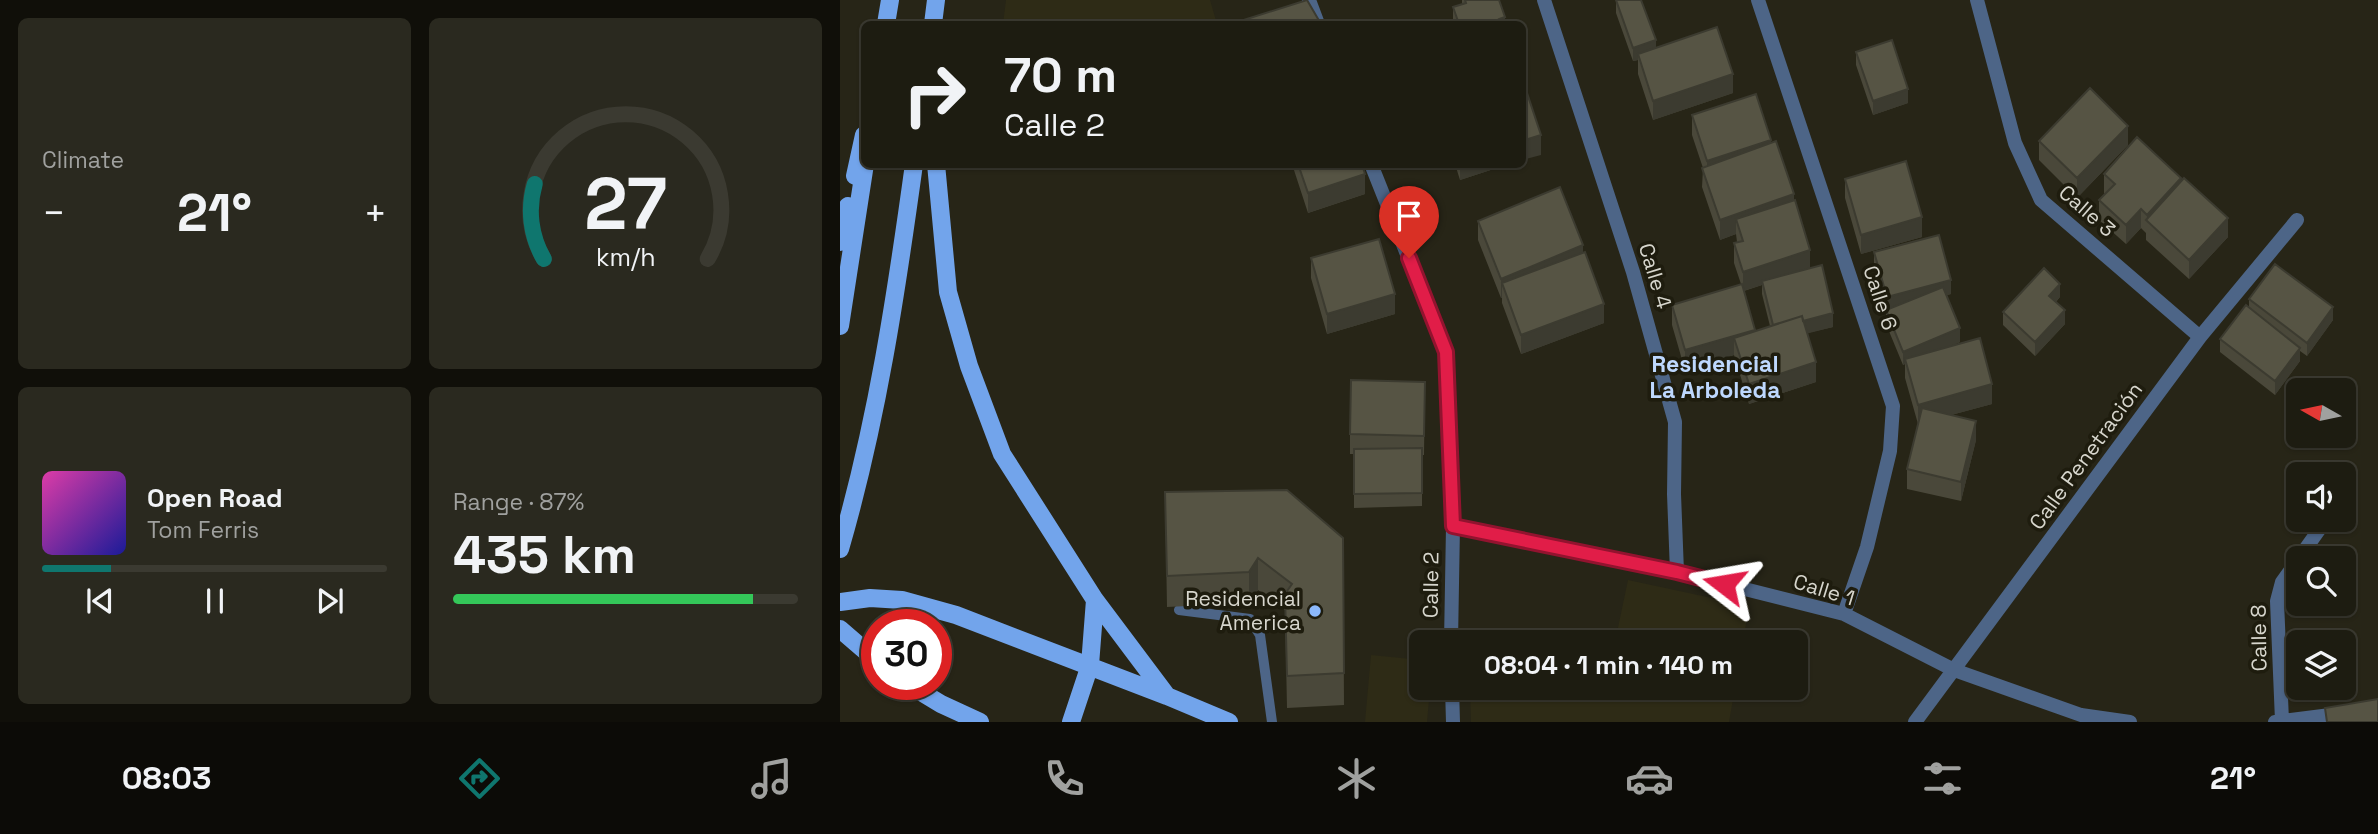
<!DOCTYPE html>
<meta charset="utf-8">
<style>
:root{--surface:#1d1c11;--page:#2a291f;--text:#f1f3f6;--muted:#a0a19f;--line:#3b3a31;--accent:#0f766e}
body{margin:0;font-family:"Space Grotesk",sans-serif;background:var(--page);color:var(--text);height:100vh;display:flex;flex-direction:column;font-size:26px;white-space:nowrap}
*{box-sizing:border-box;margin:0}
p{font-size:23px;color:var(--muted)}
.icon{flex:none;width:38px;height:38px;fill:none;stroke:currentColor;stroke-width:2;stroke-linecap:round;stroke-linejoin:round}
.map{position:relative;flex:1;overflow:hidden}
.drawer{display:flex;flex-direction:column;gap:18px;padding:18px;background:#100f09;width:840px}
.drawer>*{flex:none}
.banner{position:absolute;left:21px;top:21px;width:665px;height:147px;border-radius:10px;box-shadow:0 2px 5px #0004,0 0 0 2px var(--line);background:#1d1c11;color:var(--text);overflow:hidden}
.needle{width:46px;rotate:279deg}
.fabs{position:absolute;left:1446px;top:378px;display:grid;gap:14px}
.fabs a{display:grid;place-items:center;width:70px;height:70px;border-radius:10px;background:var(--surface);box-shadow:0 2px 5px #0004,0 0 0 2px var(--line);font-size:35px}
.speed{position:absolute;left:21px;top:609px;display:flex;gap:14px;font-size:35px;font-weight:700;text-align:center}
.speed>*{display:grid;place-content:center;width:91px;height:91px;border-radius:50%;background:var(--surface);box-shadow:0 2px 5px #0004,0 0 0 2px var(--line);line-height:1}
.speed .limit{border:10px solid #d22;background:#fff;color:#111}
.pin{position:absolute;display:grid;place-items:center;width:60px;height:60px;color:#fff;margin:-72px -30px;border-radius:50% 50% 50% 0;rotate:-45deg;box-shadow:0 0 7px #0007}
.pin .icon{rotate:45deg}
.me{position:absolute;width:77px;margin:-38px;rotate:284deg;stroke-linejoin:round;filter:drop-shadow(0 0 5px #0008)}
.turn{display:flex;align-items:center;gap:24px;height:147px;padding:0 28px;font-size:32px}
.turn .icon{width:91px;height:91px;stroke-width:2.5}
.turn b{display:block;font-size:49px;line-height:60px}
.big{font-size:52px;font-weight:700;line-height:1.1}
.drawer .tile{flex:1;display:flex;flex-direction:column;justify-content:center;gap:10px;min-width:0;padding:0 24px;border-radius:10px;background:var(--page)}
.drawer .dial{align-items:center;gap:0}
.dial svg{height:182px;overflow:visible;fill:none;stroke:var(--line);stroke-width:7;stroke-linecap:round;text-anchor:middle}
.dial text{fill:var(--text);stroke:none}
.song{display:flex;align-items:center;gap:21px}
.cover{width:84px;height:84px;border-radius:10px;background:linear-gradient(135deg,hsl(320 70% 55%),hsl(240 70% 35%))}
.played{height:7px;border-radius:4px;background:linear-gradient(90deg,var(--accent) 20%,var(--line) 20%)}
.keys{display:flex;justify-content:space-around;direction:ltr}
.heat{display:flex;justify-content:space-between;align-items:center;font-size:38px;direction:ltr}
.charge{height:10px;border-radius:5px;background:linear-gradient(90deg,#34c759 87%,var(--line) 0)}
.drawer .tiles{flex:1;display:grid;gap:18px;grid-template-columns:repeat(2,1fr)}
.trip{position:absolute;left:569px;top:630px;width:399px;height:70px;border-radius:10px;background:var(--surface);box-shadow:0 2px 5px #0004,0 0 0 2px var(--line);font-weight:700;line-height:70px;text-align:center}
.tab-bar{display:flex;height:112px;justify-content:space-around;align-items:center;background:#0c0b07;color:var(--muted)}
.tab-bar .icon{width:49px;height:49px}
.tab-bar .current{color:var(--accent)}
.tab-bar b{font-size:32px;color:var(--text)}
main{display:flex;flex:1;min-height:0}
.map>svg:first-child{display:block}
.built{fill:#2e2b16}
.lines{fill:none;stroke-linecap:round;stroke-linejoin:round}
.lane{stroke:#4d6587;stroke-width:10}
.street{stroke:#4d6587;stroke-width:14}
.primary{stroke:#72a4eb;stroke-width:18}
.wall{fill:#4a483a;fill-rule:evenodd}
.shaded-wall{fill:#3c3b30}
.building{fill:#565444;stroke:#3c3b30;stroke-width:2}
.route-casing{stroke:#92132f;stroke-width:18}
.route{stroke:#e11d48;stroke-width:12}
.poi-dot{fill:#8cb9fc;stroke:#1e1c0e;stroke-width:2.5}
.labels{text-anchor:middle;stroke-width:7;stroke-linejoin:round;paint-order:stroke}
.street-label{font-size:21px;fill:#d7d6cd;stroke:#1e1c0e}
.poi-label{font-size:21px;fill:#d7d6cd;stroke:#1e1c0e;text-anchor:end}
.neighbourhood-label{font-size:23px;font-weight:bold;fill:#bed8fe;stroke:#1e1c0e}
</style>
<main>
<section class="drawer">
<div class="tiles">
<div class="tile"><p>Climate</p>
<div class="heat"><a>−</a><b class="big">21°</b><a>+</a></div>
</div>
<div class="tile dial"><svg viewBox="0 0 100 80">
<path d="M14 69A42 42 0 1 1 86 69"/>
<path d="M14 69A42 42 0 0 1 10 36" stroke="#0f766e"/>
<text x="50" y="56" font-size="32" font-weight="700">27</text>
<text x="50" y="72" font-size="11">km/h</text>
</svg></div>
<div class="tile">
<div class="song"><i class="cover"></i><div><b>Open Road</b><p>Tom Ferris</p></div></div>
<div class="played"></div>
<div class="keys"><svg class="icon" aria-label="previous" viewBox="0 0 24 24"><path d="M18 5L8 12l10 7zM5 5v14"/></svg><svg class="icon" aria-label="pause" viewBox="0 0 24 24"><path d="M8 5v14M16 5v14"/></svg><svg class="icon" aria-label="next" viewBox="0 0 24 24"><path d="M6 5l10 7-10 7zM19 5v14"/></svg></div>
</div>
<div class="tile"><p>Range · 87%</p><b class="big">435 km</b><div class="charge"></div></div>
</div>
</section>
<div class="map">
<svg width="1538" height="722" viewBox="0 0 1538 722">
<rect width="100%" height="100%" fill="#272517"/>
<!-- built -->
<path class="built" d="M166 0H370L377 24H163Z
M788 580 909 606 903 642H775Z
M531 655 581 660V688H590L587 722H525Z
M630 688H764L762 701 765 688H895L889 722H631Z"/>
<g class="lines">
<!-- lane -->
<path class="lane" d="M339 610 410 619 420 635 432 722"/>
<!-- street -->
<path class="street" d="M469 0 478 24
M704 0 793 272 835 422 834 494 837 572
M918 0 1053 406 1050 451 1027 547 1004 614
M1137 0 1175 143 1201 200 1360 337
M531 164 606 352 613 526 611 642
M1503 495 1510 486
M613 526 837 572 1004 614 1114 670 1241 715 1290 722
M1459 558 1486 520
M612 688 613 722
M1442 721 1437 601 1442 582 1458 560
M1075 722 1360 337 1457 220
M1435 722 1538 709"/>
<!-- primary -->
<path class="primary" d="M46 24 50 0
M93 24 96 0
M96 164 108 292 129 366 162 454 255 600 327 696
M15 176 24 135
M0 242 8 206
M0 326 25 164
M0 549C37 422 56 295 74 164
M0 602 30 598 62 600 116 615 327 696 389 722
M0 629 37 661
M68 684 101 704 140 722
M231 722 250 665 255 600"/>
</g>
<!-- wall -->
<path class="wall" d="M622 0H659L665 24H615L613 20V7L622 4Z
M776 0 816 48 893 93 813 120 798 74V60L793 61 776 13Z
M1016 52 1068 103 1033 115 1016 65Z
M852 115 931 143 954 200 970 268 993 327 967 333 976 382 909 404 894 355 845 370 832 325V305L901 284 894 263V243L897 242 896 234 880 240 862 187 863 168 852 135ZM922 285V294L930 326 915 331 904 291Z
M1199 141 1288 145 1237 198 1199 160Z
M452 164H522L525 194 468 213Z
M615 164H669L620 180Z
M1264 174 1341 182 1388 237 1349 279 1306 240V233L1301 228 1286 244 1259 220V200L1265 194 1264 193Z
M1005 179 1082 237 1021 254 1005 198Z
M638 221 743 253 764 323 681 354 662 303V298H661L638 240Z
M1034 252 1111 294 1107 295 1120 342 1106 348 1152 404 1111 415 1136 440 1121 501 1067 489V469L1078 424 1065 378V364L1063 365 1046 324V310L1034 266Z
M471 258 555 314 487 334 471 278Z
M1220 297 1216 302 1225 324 1195 356 1163 325V312Z
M1409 299 1493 320 1467 356 1460 351V361L1435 395 1380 352V339L1409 308Z
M585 382 584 455H582V506L514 508V454H510V434Z
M325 492 503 538 504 705 447 708 445 610 418 590 409 603 327 607Z"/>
<!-- shaded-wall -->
<path class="shaded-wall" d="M665 17V24H659V19Z
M816 40V53L798 54V60L793 61V48Z
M893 74V93L813 120V101Z
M1068 89V103L1033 115V101Z
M1288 126V145L1237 198V178Z
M701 135V155L682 160V141Z
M931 140V160L867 181V161Z
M620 164H669L620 180Z
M525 174V194L468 213V193Z
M1341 178V197L1307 221V215Z
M954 194V213L896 219V234L880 240V220Z
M1301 209V228L1286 244V225Z
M1082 217V237L1021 254V235Z
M1388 218V237L1349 279V260Z
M743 245V264L662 283V298H661V279Z
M970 250V270L922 281V285L903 291V272Z
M1111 280V294L1047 311V297Z
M1220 284V297L1209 309V296Z
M555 294V314L487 334V314Z
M764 304V323L681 354V335Z
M1493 307V320L1467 356V343Z
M1225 310V324L1195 356V342Z
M993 313V327L934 342V328Z
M1120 328V342L1067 364 1065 359V364L1063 365V352Z
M915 330V349L894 338V355L845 370V350Z
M1460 348V361L1435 395V381Z
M976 362V382L909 404V384Z
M1152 384V404L1078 424V405Z
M1136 421V440L1121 501V482Z
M418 558V590L409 603V572Z"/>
<!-- building -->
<path class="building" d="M467 0 481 24H391Z
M625 0H659L665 17 659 19 661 24H619L613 7 626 3Z
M776 0H801L816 40 793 48Z
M877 27 893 74 813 101 798 54Z
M1052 40 1068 89 1033 101 1016 52Z
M682 78 701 135 682 141Z
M1250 88 1288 126 1237 178 1199 141Z
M916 94 931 140 867 161 852 115Z
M1297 137 1341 178 1307 215 1301 209 1286 225 1259 200 1275 184 1264 174Z
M936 141 954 194 880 220 862 168Z
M1066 161 1082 217 1021 235 1005 179Z
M458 164H522L525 174 468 193Z
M1344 178 1388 218 1349 260 1306 220Z
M720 187 743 245 661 279 638 221Z
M955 200 970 250 903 272 894 243 903 241 896 219Z
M1099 235 1111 280 1047 297 1034 252Z
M539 239 555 294 487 314 471 258Z
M745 252 764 304 681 335 662 283Z
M1435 264 1493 307 1467 343 1409 299Z
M982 265 993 313 963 321 962 316 933 325 922 281Z
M1204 268 1220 284 1209 296 1225 310 1195 342 1163 312Z
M902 284 915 330 845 350 832 305Z
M1103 287 1120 328 1063 352 1046 310Z
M1406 305 1460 348 1435 381 1380 339Z
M962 316 976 362 909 384 894 338Z
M1140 338 1152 384 1078 405 1065 359Z
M511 380 585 382 584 436 510 434Z
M1082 408 1136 421 1121 482 1067 469Z
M582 448V493L514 494V449Z
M447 490 503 538 504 673 447 676 445 594 452 584 418 558 409 572 327 576 325 492Z
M1538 699V722H1487L1485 708Z"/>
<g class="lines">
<!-- route casing -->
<g class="route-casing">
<path id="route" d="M569 258 606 352 613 526 837 572 884 584"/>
</g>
<!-- route -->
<use href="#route" class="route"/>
</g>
<!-- markers -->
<circle class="poi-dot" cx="475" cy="611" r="7"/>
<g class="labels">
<!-- street labels -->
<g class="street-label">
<text transform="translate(1247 211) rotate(41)" y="7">Calle 3</text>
<text transform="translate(815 276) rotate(73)" y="7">Calle 4</text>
<text transform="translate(1040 298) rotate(72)" y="7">Calle 6</text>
<text transform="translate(1246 456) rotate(-54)" y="7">Calle Penetración</text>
<text transform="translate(591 585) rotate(-89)" y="7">Calle 2</text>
<text transform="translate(984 590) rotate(17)" y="7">Calle 1</text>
<text transform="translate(1419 638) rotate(-91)" y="7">Calle 8</text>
</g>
<!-- poi labels -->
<g class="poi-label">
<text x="461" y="606">Residencial<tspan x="461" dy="24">America</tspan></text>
</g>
<!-- neighbourhood labels -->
<g class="neighbourhood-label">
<text x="875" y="372">Residencial<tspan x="875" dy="26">La Arboleda</tspan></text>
</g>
</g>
</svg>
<div class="fabs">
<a><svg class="needle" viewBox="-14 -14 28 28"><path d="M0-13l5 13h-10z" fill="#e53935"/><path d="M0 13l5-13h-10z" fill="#a0a19f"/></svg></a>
<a><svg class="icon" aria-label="sound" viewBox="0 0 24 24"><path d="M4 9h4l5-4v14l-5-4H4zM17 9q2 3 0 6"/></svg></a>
<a><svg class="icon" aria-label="search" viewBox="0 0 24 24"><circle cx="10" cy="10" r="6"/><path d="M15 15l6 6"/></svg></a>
<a><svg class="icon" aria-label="layers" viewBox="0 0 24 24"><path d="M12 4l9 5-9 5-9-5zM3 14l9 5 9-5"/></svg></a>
</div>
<div class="speed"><div class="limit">30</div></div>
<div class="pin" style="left:569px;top:258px;background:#d93025"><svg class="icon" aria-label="arrive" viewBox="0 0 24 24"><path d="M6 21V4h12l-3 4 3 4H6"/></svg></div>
<svg class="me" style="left:884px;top:584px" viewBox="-20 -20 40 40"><path d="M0-17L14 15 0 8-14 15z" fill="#e11d48" stroke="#fff" stroke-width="4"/></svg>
<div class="trip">08:04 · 1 min · 140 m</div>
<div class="banner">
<div class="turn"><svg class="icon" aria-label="right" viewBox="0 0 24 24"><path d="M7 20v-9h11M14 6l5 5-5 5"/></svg><div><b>70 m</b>Calle 2</div></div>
</div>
</div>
</main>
<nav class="tab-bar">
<b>08:03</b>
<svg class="icon current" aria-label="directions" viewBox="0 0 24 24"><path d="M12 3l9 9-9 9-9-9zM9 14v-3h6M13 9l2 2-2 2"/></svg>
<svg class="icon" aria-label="music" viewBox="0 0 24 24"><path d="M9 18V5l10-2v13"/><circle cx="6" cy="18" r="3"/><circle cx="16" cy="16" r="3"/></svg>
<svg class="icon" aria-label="phone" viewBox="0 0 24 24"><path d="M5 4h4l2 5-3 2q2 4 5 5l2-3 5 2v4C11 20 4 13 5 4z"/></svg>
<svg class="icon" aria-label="climate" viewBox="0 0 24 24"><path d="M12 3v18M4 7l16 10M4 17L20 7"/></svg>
<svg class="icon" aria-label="car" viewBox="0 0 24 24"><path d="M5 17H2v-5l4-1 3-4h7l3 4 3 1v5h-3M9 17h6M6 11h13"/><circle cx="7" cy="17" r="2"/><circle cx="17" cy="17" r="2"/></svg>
<svg class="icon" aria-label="filters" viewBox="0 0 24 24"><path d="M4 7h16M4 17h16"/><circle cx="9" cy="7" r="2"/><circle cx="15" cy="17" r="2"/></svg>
<b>21°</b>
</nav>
